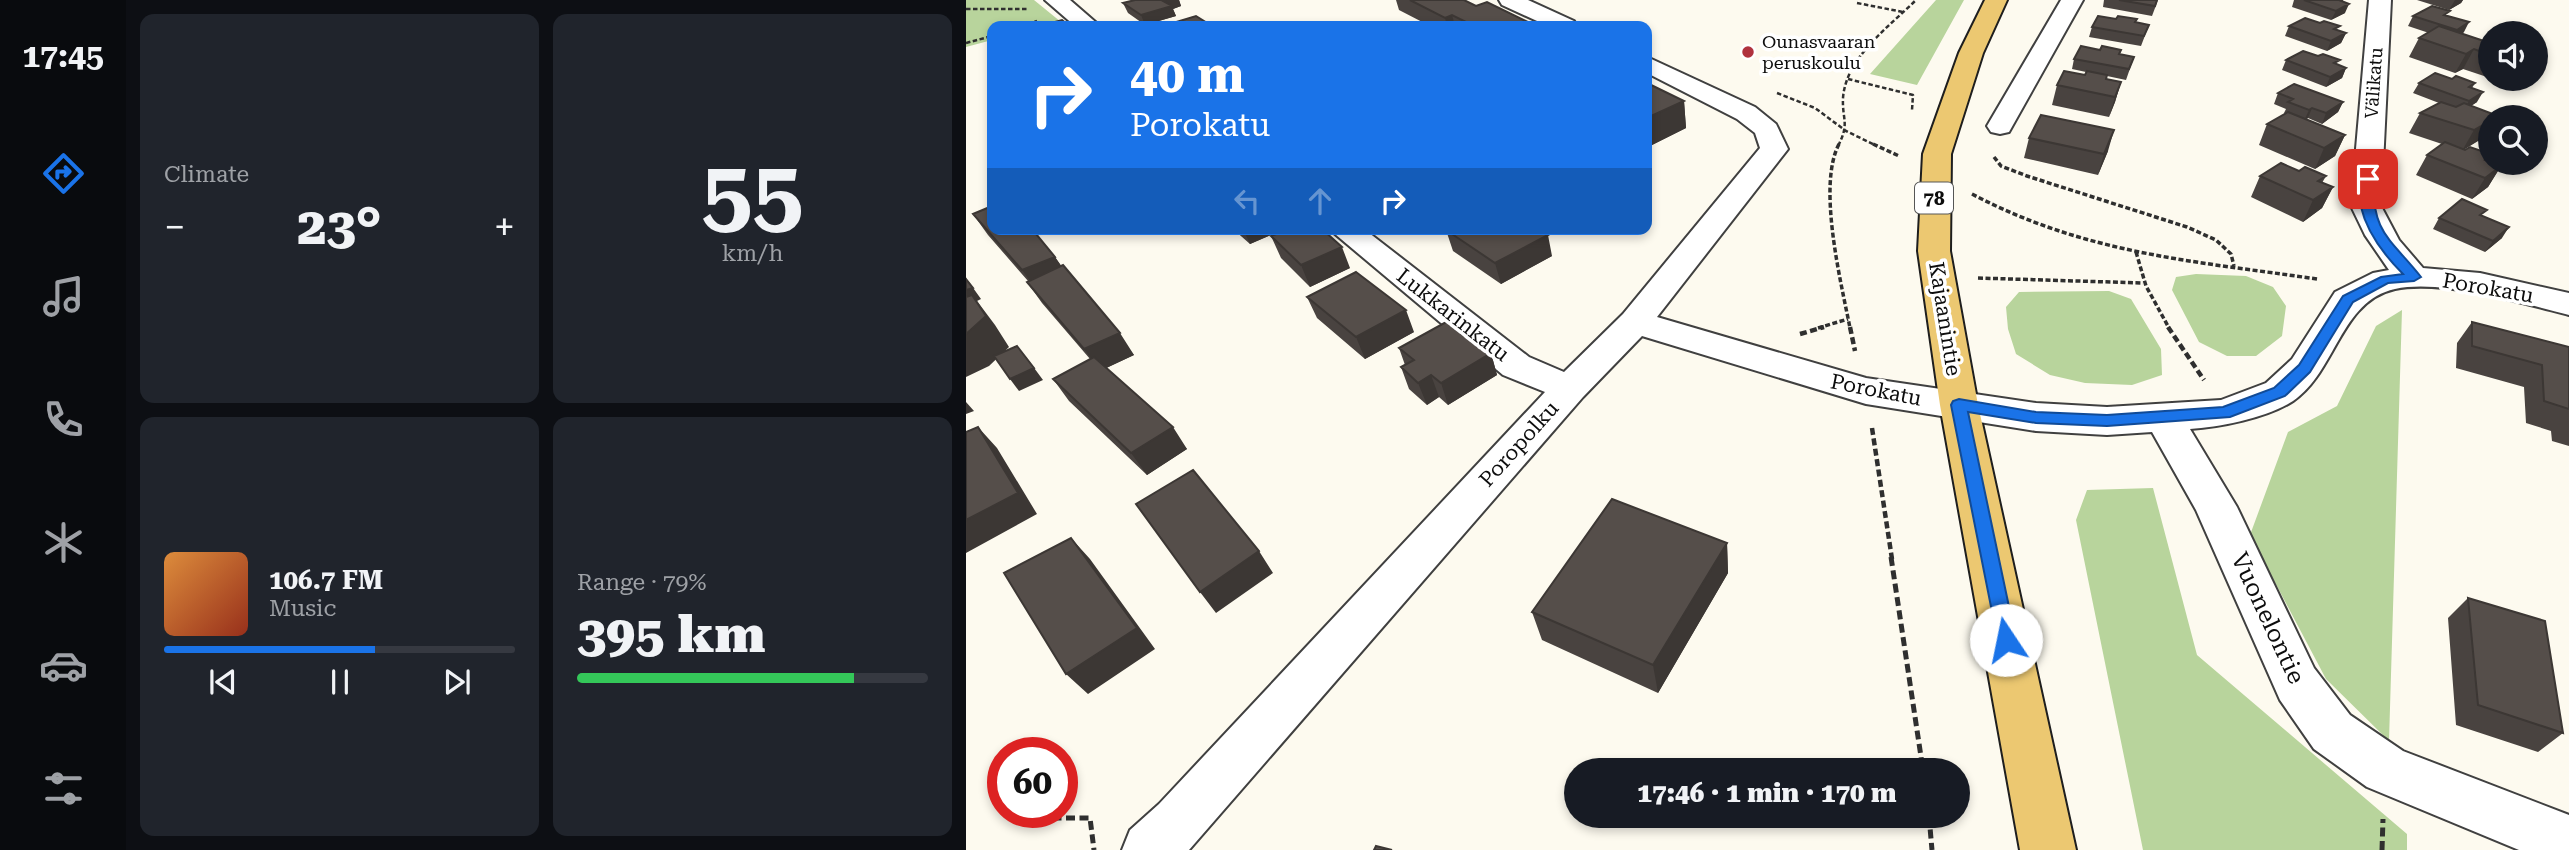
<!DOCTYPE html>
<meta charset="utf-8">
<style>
:root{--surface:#171b24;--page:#20242c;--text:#f1f3f6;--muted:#9ea1a6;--line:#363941;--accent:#1a73e8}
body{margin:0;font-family:"Roboto Serif",serif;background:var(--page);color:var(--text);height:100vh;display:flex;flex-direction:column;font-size:26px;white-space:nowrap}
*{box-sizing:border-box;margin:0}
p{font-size:23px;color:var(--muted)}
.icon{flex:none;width:38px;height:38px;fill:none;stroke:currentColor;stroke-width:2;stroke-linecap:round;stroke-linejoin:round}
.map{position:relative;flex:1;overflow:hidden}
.drawer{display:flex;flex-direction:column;gap:14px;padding:14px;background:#0d0f14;width:840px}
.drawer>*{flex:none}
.hud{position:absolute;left:21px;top:21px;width:665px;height:214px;border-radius:14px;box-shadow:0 4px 10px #0003;background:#1a73e8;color:#fff;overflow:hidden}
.tools{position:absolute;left:1512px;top:21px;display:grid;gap:14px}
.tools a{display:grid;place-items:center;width:70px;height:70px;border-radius:50%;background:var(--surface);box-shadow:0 4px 10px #0003;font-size:35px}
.speed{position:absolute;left:21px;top:737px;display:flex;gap:14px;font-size:35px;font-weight:700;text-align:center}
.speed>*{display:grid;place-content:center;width:91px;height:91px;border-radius:50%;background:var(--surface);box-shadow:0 4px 10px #0003;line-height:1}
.speed .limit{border:10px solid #d22;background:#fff;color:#111}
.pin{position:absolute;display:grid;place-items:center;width:60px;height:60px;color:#fff;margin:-30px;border-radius:14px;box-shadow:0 4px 10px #0006}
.me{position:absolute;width:77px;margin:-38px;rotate:349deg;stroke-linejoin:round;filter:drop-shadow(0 0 5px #0008)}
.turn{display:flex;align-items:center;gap:24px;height:147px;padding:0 28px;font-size:32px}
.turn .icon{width:91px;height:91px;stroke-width:2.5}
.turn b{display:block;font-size:49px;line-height:60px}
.lanes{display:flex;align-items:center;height:66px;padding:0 28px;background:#0003;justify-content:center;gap:35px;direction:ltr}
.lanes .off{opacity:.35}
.big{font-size:52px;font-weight:800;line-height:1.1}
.drawer .card{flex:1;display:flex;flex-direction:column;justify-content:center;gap:10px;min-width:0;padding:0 24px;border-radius:14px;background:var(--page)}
.drawer .dial{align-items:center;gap:0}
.dial b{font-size:91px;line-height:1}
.song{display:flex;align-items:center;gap:21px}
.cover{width:84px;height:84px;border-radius:10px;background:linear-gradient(135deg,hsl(30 70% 55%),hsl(10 70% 35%))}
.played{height:7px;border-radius:4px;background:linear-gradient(90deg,var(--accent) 60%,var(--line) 60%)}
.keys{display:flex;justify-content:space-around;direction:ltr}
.heat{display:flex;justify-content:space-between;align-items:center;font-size:38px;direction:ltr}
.charge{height:10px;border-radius:5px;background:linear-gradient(90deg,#34c759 79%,var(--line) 0)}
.drawer .tiles{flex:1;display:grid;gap:14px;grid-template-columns:repeat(2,1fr)}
.trip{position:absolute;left:598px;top:758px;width:406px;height:70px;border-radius:35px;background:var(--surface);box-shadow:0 4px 10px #0003;font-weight:800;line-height:70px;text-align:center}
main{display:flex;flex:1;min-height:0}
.tabs{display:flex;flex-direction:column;width:126px;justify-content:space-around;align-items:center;background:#090b0e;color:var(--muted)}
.tabs .icon{width:49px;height:49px}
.tabs .on{color:var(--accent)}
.tabs b{font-size:32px;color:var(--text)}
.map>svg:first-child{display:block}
.forest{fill:#b8d49c}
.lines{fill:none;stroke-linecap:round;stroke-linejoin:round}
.street-casing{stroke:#404040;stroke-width:4}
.primary-casing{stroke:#1e1e1e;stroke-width:4}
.path-far3{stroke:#2f2f2f;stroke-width:2.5;stroke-dasharray:4.5 2.5;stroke-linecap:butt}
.path-far2{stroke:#2f2f2f;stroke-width:3.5;stroke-dasharray:5 2.5;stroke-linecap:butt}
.path-far1{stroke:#2f2f2f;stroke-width:4.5;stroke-dasharray:7 3.5;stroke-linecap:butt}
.path{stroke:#2f2f2f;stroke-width:5;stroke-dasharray:9 4.5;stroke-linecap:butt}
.street{fill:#fff;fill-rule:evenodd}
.primary{fill:#ecc871;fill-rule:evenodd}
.wall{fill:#494340}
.shaded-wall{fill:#3c3734}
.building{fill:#554e4a;stroke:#3c3734;stroke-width:2}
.route{fill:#1a73e8;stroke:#114b97;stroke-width:2}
.poi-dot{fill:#b0323e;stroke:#fff;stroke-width:2.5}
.labels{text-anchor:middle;stroke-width:7;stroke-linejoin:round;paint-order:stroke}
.far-poi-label{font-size:18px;fill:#0d0d0d;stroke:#fff;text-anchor:start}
.far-street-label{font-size:18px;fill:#0d0d0d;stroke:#fff}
.shield{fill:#fff;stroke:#565656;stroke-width:2}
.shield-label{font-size:19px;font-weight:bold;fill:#0d0d0d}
.street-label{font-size:21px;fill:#0d0d0d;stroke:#fff}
.near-street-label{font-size:24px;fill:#0d0d0d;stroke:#fff}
</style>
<main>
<nav class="tabs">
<b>17:45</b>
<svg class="icon on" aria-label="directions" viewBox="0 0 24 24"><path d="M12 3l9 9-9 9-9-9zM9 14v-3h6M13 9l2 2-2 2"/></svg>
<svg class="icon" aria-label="music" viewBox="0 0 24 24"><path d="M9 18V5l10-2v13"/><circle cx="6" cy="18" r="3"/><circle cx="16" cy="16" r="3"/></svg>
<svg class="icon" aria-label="phone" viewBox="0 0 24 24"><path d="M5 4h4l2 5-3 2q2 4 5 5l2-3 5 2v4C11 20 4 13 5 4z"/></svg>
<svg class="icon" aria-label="climate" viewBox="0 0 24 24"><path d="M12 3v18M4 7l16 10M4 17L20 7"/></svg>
<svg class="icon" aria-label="car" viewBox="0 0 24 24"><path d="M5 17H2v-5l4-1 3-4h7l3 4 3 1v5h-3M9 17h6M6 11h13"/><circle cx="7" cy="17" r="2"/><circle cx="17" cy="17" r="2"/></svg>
<svg class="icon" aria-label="filters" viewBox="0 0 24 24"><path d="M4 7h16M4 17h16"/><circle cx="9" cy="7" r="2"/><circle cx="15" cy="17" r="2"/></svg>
</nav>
<section class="drawer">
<div class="tiles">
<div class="card"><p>Climate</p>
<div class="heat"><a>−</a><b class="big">23°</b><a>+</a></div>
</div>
<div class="card dial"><b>55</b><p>km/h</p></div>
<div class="card">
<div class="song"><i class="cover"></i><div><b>106.7 FM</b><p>Music</p></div></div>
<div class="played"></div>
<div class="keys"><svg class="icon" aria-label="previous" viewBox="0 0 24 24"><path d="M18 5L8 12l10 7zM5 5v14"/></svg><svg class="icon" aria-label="pause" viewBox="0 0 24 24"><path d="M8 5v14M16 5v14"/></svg><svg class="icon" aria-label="next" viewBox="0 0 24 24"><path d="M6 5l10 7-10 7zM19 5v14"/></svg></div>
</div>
<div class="card"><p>Range · 79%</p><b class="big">395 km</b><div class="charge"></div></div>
</div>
</section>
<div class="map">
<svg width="1603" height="850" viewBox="0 0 1603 850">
<rect width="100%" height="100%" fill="#fdfaef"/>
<!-- forest -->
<path class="forest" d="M0 0H68L95 22 79 26H26V40L0 47Z
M970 0H998L951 85 904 74Z
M1230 274 1280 276 1307 287 1320 306 1316 336 1290 356H1261L1233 342 1206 290 1210 277Z
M1143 291 1165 299 1195 349 1196 375 1166 385 1119 383 1084 375 1050 354 1042 329 1040 307 1053 292Z
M1436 310 1423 741 1360 679 1284 535 1322 432 1371 406 1410 326Z
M1187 488 1231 655 1441 834V850H1177L1110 520 1121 490Z"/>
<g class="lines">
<!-- street casing -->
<g class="street-casing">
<path id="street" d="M79 0H104L134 26H109Z
M533 0H562L608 21 611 26H582L536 5Z
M1095 0H1117L1043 132 1034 134 1025 132 1021 126Z
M1403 0H1425L1415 206 1433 240 1457 268 1514 273 1603 293V315C1556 303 1476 279 1429 289 1374 301 1370 372 1327 401 1301 418 1254 427 1224 429L1271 507 1348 668 1384 715 1437 751 1603 815V850H1553L1401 787 1348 749 1314 700 1230 510 1186 432 1141 435 1070 431 900 404 676 336 617 397 223 850H156L164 830 193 804 579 392 537 375 363 229H398L563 357 598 372 657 314 794 148 789 133 771 119 681 73V57L789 107 810 124 822 149 691 317 900 378 1070 403 1141 407 1255 400 1300 383 1326 359 1369 292 1407 273 1423 270 1399 235 1385 206Z"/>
</g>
<!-- primary casing -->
<g class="primary-casing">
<path id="primary" d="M1019 0H1041L1017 53 985 154 984 251 1012 405 1110 850H1054L974 405 952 251 957 154 993 53Z"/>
</g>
<!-- path-far3 -->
<path class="path-far3" d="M891 3 937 12
M0 9H62
M55 26 71 21
M0 43 26 36
M882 79 947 95 946 110
M811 93 849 108 880 131 911 146
M872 146C884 123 876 120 877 98 880 57 923 27 950 0"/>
<!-- path-far2 -->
<path class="path-far2" d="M873 144C851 186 875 282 884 328
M907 144 933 156
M1028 157 1035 166 1061 176 1221 227 1250 240 1265 254 1268 266
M1006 194C1120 254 1227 261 1351 279
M1170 252 1180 286 1203 328
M1012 278 1177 283
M852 328 882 319"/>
<!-- path-far1 -->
<path class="path-far1" d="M884 327 889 351
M1202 327 1238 380
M834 334 858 327
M906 428 926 559"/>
<!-- path -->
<path class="path" d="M925 557 957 770
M963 816 966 850
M46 818H124L128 850
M1416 850 1417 819"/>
<!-- street -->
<use href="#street" class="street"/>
<!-- primary -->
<use href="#primary" class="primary"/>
</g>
<!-- wall -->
<path class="wall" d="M169 0H213L215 6 207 9 210 16 179 25 162 13 157 3Z
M430 0H498L510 6 570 26H464L433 10Z
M1138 0H1192L1186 16 1137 7Z
M1328 0H1377L1379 13 1365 20 1326 7Z
M1451 0H1497L1495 3 1483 10Z
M1447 16H1482L1498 32 1496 34 1524 43V78L1497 69 1489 73 1443 57 1453 38 1463 33 1442 26Z
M1169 22 1183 25 1175 46 1123 37 1126 27Z
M1323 26 1372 31 1380 33 1375 43 1361 51 1319 36Z
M1134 50H1155L1154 54 1168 57 1160 80 1141 76 1140 80 1155 82 1149 102 1143 117 1086 105 1091 85 1119 75 1120 72 1106 69 1108 59Z
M1320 60 1372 65 1380 68 1376 78 1360 87 1316 70Z
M1486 79 1509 83 1506 88 1511 102 1505 106 1532 116 1531 117H1524L1520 136 1498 149 1535 166 1522 187 1506 199 1450 175 1461 155 1476 144 1443 133 1454 113 1473 103 1447 93 1453 83Z
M681 83 718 101 720 128 686 145 681 142Z
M1312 93 1377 102 1372 112 1356 124 1342 118 1340 119 1379 135 1369 156 1349 169 1293 145 1301 124 1320 114 1318 113 1320 109 1308 104Z
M1063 138 1142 151 1132 175 1058 158Z
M1333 171 1360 176 1356 183 1367 187 1356 208 1337 222 1285 197 1294 176Z
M7 214 89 257 95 266 168 355 140 368 221 449 181 475 103 401 87 379 124 359 76 303 61 282 62 281 22 235Z
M1517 216 1536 238 1519 252 1467 229 1473 218Z
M267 229H305L307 234 284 244Z
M480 230 586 256 535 284 487 251Z
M305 236 384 268 344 287 315 258Z
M341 297 448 332 399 359 351 318Z
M1506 322 1603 347V446L1586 441 1585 431 1560 423 1558 387 1490 368 1491 343Z
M433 348 525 353 531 375 482 405 473 397 461 405 443 389 435 367 439 365Z
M761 543 762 573 692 693 576 640 566 612Z
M1502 598 1597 733 1572 752 1490 725 1482 618Z"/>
<!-- shaded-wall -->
<path class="shaded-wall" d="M200 0H213L215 6 207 9 210 16 179 25 175 15Z
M1489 0H1497L1495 3 1483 10Z
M1383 4 1379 13 1365 20 1370 11Z
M486 15 489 26H481L479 18Z
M1503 22 1498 32 1485 40 1491 30Z
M1380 33 1375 43 1361 51 1365 41Z
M1508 49 1497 69 1489 73 1500 54Z
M1380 68 1376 78 1360 87 1364 77Z
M1155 82 1149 102 1143 117 1149 97Z
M1517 92 1511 102 1497 111 1503 101Z
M718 101 720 128 686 145 683 117Z
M1377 102 1372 112 1356 124 1360 113Z
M1346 108 1342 118 1338 121 1343 110Z
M1524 121V129L1520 136 1496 151 1508 130Z
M1148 130 1142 151 1132 175 1138 154Z
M1379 135 1369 156 1349 169 1358 148Z
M1535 166 1522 187 1506 199 1519 178Z
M1367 187 1356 208 1337 222 1347 200Z
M1543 227 1536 238 1519 252 1527 241Z
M277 229H305L307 234 284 244Z
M582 235 586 256 535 284 529 263Z
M376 247 384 268 344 287 335 265Z
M89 257 104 278 71 291 56 270Z
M0 278 15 299 11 301 29 325 43 347 23 366 0 377Z
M440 310 448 332 399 359 390 337Z
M154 333 168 355 134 371 118 349Z
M525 353 531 375 482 405 475 383Z
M60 357 77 380 53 391 44 379Z
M465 375 473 397 461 405 452 383Z
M0 402 8 411 0 414Z
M12 427 31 448 71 514 0 553V520Z
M207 427 221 449 181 475 165 453Z
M105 538 124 559 189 649 122 694 100 674Z
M761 543 762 573 692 693 687 665Z
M293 551 307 573 250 613 234 592Z"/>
<!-- building -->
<path class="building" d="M169 0H200L197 1 206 6 175 15 157 3Z
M444 0H498L510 6 521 2 570 26H508L486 15 479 18Z
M1153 0H1191L1189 6Z
M1338 0H1373L1383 4 1370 11Z
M1466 6 1484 11 1478 15 1503 22 1491 30 1447 16Z
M230 16 246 26H197Z
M1132 16 1150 19 1152 16 1171 19 1169 22 1183 25 1178 36 1126 27Z
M1339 18 1354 23 1358 21 1374 26 1368 29 1380 33 1365 41 1323 26Z
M96 20 103 26H74Z
M1473 26 1524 43V55L1508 49 1500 54 1453 38Z
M1115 46 1134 50 1136 46 1155 50 1153 54 1168 57 1163 69 1108 59Z
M1337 51 1352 56 1357 54 1374 60 1368 63 1380 68 1364 77 1320 60Z
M1098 71 1119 75 1121 71 1141 75 1140 79 1155 82 1149 97 1091 85Z
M1469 73 1486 79 1490 76 1509 83 1503 87 1517 92 1503 101 1453 83Z
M681 83 718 101 683 117 681 115Z
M1328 84 1377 102 1360 113 1346 108 1343 110 1322 102 1327 99 1312 93Z
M1475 102 1490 107 1498 103 1532 116 1524 117V121L1508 130 1454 113Z
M1322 112 1379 135 1358 148 1301 124Z
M1075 115 1148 130 1138 154 1063 138Z
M1479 142 1499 150 1504 147 1524 154V156L1519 160 1524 162V163L1535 166 1519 178 1461 155Z
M1315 163 1333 171 1339 167 1360 176 1352 181 1367 187 1347 200 1294 176Z
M1496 199 1521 210 1514 215 1543 227 1527 241 1473 218Z
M26 206V229H66L89 257 56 270 7 214Z
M323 229H356L376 247 335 265 305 236Z
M482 229H574L582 235 529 263 480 230Z
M97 265 154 333 118 349 61 282Z
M390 272 440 310 390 337 341 297Z
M0 279 7 288 0 290Z
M6 295 20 316 0 334V297Z
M482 321 525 353 475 383 465 375 452 383 435 367 448 360 433 348Z
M1506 322 1603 347V409L1578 401 1576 365 1506 346Z
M51 346 68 368 44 379 28 356Z
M128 357 207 427 165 453 87 379Z
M12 427 52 493 0 520V432Z
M227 470 293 551 234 592 170 504Z
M646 499 761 543 687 665 566 612Z
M105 538 171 628 100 674 38 573Z
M1502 598 1579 621 1597 733 1512 705Z
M410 846 426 850H408Z"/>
<!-- route -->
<path class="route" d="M1402 176 1408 179C1405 233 1425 239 1455 277L1448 281 1422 283 1387 302 1344 372 1319 396 1264 417 1141 426 1070 423 1002 412 1050 640 1047 647 1040 649 1033 647 985 405 987 401 993 399 1070 412 1141 415 1257 407 1308 388 1333 365 1377 296 1415 277 1437 274C1419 256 1401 233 1395 207 1393 199 1396 188 1396 179Z"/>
<!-- markers -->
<circle class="poi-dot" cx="782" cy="52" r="7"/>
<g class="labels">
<!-- far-poi labels -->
<g class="far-poi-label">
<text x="796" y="48">Ounasvaaran<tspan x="796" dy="21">peruskoulu</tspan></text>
</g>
<!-- far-street labels -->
<g class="far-street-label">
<text transform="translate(1408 83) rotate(-86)" y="6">Välikatu</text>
</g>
<!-- shield labels -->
<rect class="shield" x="949" y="182.5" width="38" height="31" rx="5"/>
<g class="shield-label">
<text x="968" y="205">78</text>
</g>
<!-- street labels -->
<g class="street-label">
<text transform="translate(1522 288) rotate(10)" y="7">Porokatu</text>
<text transform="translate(487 315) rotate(38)" y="7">Lukkarinkatu</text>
<text transform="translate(979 319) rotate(81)" y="7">Kajaanintie</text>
<text transform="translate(910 390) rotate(11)" y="7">Porokatu</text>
<text transform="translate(553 444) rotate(-48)" y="7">Poropolku</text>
</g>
<!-- near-street labels -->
<g class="near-street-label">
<text transform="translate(1302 618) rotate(65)" y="8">Vuonelontie</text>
</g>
</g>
</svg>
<div class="tools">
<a><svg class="icon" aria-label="sound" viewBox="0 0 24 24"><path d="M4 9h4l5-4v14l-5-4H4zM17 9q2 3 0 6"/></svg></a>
<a><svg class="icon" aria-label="search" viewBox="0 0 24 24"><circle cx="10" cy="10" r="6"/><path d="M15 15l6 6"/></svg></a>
</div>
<div class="speed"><div class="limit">60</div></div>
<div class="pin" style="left:1402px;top:179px;background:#d93025"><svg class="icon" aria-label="arrive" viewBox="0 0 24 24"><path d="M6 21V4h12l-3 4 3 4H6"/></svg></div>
<svg class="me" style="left:1040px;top:640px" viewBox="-20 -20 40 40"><circle r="19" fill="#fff"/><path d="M0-13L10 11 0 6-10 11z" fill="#1a73e8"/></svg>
<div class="trip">17:46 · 1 min · 170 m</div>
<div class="hud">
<div class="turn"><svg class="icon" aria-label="right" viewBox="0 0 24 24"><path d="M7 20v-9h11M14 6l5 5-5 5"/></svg><div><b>40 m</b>Porokatu</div></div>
<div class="lanes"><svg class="icon off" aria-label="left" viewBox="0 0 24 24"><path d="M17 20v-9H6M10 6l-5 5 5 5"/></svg><svg class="icon off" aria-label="ahead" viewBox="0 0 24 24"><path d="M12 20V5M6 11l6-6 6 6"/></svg><svg class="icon" aria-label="right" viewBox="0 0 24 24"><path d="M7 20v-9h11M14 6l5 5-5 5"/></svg></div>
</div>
</div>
</main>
